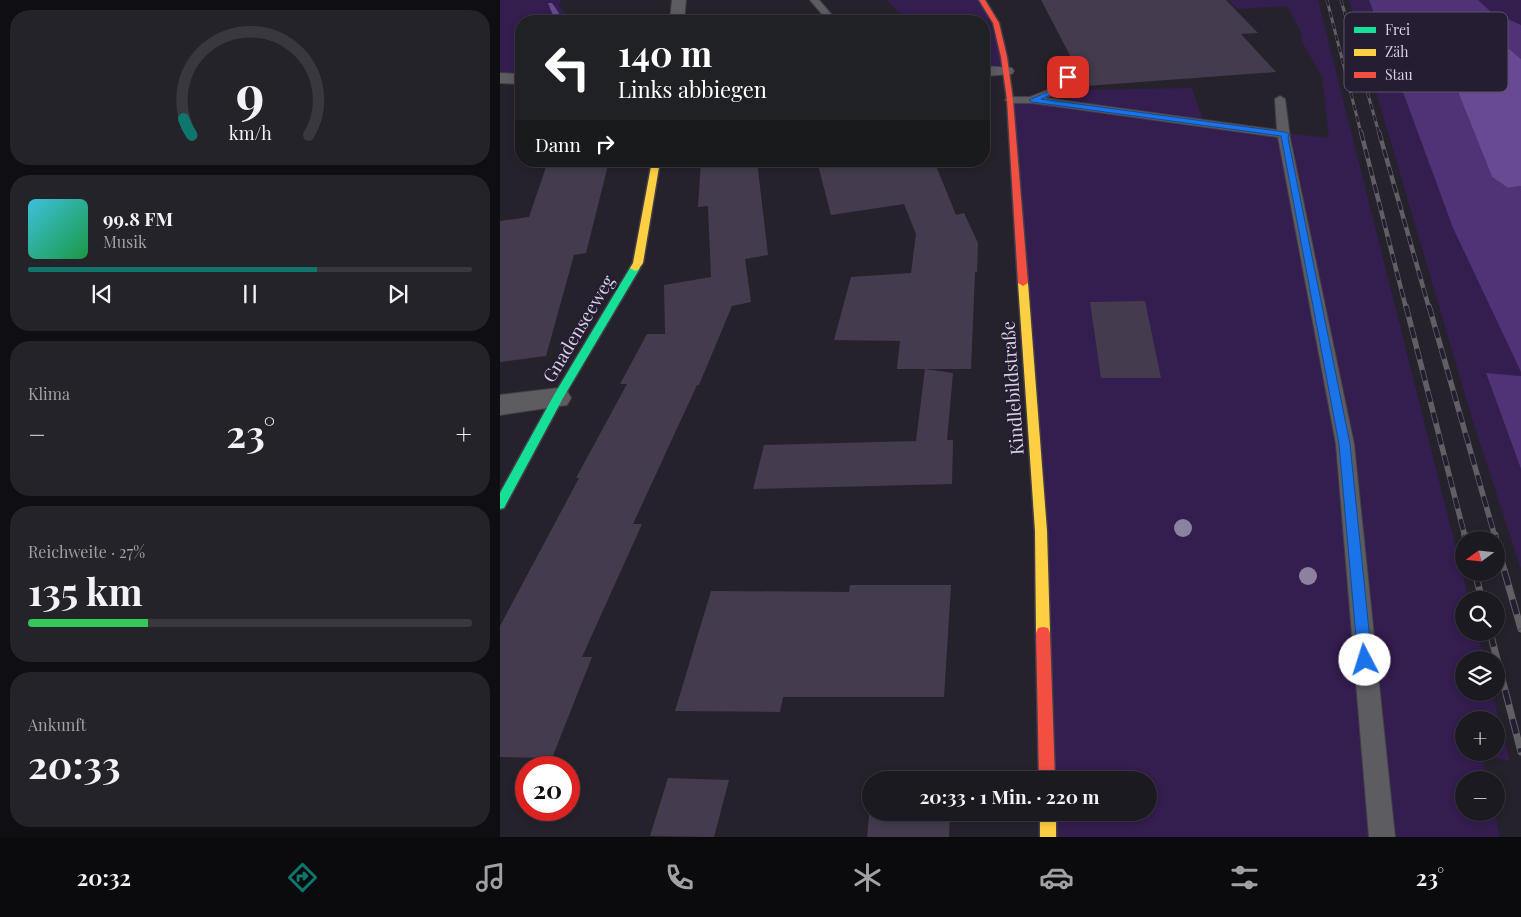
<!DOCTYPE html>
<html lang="de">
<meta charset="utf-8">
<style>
:root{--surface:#1c1a21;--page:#25232a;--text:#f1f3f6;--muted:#a0a1a5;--line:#3a383f;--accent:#0f766e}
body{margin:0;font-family:"Playfair Display",serif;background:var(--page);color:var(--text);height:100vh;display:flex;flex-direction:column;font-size:19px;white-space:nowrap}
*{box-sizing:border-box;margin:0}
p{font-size:16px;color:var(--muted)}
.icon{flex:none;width:28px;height:28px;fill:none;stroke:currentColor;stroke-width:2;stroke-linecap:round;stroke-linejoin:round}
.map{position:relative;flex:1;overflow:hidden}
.drawer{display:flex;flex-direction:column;gap:10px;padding:10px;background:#0f0e12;width:500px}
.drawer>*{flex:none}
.guide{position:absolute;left:15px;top:15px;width:475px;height:152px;border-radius:20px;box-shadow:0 2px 8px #0003,0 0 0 1px var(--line);background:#202124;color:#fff;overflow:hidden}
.needle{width:32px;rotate:255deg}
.buttons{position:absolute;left:955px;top:531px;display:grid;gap:10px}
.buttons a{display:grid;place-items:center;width:50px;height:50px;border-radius:50%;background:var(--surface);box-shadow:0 2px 8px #0003,0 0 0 1px var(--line);font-size:25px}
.speed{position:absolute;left:15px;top:756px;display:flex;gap:10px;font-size:25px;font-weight:700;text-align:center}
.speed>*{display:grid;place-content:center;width:65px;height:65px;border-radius:50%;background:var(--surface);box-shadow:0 2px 8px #0003,0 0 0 1px var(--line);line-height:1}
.speed .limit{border:8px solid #d22;background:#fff;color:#111}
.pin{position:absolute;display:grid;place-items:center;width:42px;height:42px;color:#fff;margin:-21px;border-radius:10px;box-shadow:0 2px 8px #0006}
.me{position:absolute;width:55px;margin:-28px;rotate:355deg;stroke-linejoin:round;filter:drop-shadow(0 0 4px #0008)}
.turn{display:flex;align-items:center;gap:18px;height:105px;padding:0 20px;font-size:22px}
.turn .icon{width:65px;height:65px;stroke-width:2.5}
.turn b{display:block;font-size:35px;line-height:42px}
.then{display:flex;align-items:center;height:48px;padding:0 20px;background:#0003;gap:10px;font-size:19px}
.big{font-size:38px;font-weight:700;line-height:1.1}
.drawer .card{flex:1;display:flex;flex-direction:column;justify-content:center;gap:8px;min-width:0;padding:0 18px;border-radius:20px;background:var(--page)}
.drawer .dial{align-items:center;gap:0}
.dial svg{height:130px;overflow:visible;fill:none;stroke:var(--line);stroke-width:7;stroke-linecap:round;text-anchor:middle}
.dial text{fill:var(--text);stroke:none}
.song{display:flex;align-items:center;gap:15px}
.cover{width:60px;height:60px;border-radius:8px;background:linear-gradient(135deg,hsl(190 70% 55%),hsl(140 70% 35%))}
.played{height:5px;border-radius:2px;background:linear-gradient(90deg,var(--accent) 65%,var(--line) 65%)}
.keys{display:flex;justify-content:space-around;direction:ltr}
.heat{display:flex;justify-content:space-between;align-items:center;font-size:28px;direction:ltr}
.charge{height:8px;border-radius:4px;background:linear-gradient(90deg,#34c759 27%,var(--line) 0)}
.trip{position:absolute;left:362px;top:771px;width:295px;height:50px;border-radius:25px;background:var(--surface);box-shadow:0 2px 8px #0003,0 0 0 1px var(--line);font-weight:700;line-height:50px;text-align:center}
.menu{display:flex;height:80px;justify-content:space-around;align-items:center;background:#0b0a0d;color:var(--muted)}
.menu .icon{width:35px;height:35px}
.menu .selected{color:var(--accent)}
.menu b{font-size:22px;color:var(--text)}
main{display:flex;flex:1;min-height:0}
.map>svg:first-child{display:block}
.green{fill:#341d4f;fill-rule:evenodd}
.forest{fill:#503276}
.water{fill:#684993}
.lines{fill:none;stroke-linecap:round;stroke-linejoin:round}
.stream{fill:#684993;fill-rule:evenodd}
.building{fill:#443c4e}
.lane-casing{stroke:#423f48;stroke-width:2}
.street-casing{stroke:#423f48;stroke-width:2}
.fast-casing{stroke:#423f48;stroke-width:3}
.slow-casing{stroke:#423f48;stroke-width:3}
.jam-casing{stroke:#423f48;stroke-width:3}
.lane{fill:#5d5c61;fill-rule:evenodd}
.street{fill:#5d5c61;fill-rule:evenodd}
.fast{fill:#16e098;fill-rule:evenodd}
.slow{fill:#ffcf43;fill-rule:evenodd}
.jam{fill:#f24e42;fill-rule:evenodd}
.rail-far3-casing{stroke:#615e64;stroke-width:3}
.rail-far2-casing{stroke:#615e64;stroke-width:4.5}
.rail-far1-casing{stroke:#615e64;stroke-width:5.5}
.rail-casing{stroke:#615e64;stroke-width:7}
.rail-far3{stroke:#251d31;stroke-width:2;stroke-dasharray:6;stroke-linecap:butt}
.rail-far2{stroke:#251d31;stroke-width:3;stroke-dasharray:9;stroke-linecap:butt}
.rail-far1{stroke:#251d31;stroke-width:4;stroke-dasharray:11;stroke-linecap:butt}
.rail{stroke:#251d31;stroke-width:5;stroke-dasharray:15;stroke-linecap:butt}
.tree{fill:#8c819e}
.route{fill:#1a73e8;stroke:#114b97}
.labels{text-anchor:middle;stroke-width:5;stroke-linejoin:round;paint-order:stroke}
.street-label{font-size:18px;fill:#d7d2e0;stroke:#251d31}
.key{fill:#251d31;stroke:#5a5366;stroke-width:1}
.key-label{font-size:14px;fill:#d7d2e0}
</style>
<main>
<section class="drawer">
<div class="card dial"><svg viewBox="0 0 100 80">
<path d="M14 69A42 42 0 1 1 86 69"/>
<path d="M14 69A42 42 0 0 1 9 59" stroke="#0f766e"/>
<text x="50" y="56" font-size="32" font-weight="700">9</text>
<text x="50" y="72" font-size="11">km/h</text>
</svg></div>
<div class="card">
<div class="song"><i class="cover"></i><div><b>99.8 FM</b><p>Musik</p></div></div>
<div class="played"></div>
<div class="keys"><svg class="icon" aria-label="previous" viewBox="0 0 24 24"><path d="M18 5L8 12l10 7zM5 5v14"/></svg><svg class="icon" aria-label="pause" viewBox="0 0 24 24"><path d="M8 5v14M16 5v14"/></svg><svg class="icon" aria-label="next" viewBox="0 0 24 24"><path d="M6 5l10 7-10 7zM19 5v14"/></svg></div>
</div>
<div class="card"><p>Klima</p>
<div class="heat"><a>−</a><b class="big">23°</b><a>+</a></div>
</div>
<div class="card"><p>Reichweite · 27%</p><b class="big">135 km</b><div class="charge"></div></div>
<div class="card"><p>Ankunft</p><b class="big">20:33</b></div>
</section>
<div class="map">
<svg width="1021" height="837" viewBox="0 0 1021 837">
<rect width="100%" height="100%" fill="#26222c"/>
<!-- green -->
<path class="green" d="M0 0H61L59 6 72 21H21V75L0 74Z
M387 0H482L506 71H484V21H408Z
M728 0H818L969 600H964V632L977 633 984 660H964V692L992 693 1010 761 982 756 987 780H964V812L995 813 1000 837H548V813L649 812V780H547L510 100 571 104 570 90 692 88 704 123 829 138 822 77 802 42 800 30 787 6 737 9ZM964 720H996V752H964Z
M849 0H869L953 228 1021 372V376L986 374 1021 469V569L973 422Z
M978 0H1021V25L990 11Z"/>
<!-- forest -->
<path class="forest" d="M869 0H978L990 11 1021 25V59L1008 48 950 62 954 82 992 177 1008 188 1021 186V372L953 228Z
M986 373 1021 376V469Z"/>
<!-- water -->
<path class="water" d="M980 47 1008 48 1021 59V186L1008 188 992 177 954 82 950 62 959 53Z"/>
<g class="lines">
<!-- stream -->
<path class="stream" d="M48 3H52L59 13V20L50 21 54 18Z"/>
</g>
<!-- building -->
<path class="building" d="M541 0H726L758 33 741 34 776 72 586 86Z
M48 161H109L86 253 74 255 46 356 0 362V221L29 217Z
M201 161H257L268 255 245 259 251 302 232 306 199 385H197L133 524H142L82 657H92L52 758 0 757V626L79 478H76L127 384H120L147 334H165L164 285 211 277 208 206 198 207Z
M317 161H434L456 215 464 213 478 243 477 272H475L471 369H397L400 341 334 340 351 277 411 273 416 234 404 204 331 215Z
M645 301 661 378H601L590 302Z
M425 369 453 373 447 440H453L452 484 253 489 264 445 416 441Z
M350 585H451L444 697H283L280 712 175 711 211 591 349 592Z
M168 778 229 780 214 837 150 836Z
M371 796V812H450L449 837H367Z"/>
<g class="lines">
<!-- lane casing -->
<g class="lane-casing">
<path id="lane" d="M310 0H319L337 21H328Z
M567 74 572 77 566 90 545 98 777 130 775 99 780 96 785 99 790 138 854 444 895 837H869L836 444 778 137 532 103H510L505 100 510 97H530L558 86 563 75Z"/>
</g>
<!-- street casing -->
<g class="street-casing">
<path id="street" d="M172 0H186L184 21H170Z
M484 66 512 68 514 71 512 74 484 76Z
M0 73 21 74V84L0 83Z
M58 388 67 391 71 398 67 405 0 415V395Z"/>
</g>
<!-- fast casing -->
<g class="fast-casing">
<path id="fast" d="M135 265 140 268 63 398 4 508 0 509V493L54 395 130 268Z"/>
</g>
<!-- slow casing -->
<g class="slow-casing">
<path id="slow" d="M152 161H160L143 263 138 270 135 271 130 268 133 263Z
M523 280 528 283 547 531 550 633 548 638 543 639 538 638 536 633 535 531 518 283Z
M540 812H556V837H540Z"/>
</g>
<!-- jam casing -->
<g class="jam-casing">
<path id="jam" d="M479 0H485L499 23 507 57 513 100 528 283 523 286 518 283 507 100 501 57 493 23Z
M543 627 548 628 550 633 555 780H539L536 633 538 628Z"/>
</g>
<!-- lane -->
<use href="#lane" class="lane"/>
<!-- street -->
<use href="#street" class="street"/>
<!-- fast -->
<use href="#fast" class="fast"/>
<!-- slow -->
<use href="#slow" class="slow"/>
<!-- jam -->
<use href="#jam" class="jam"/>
<!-- rail-far3 casing -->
<g class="rail-far3-casing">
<path id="rail-far3" d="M827 0 861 133
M841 0 879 133"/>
</g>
<!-- rail-far2 casing -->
<g class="rail-far2-casing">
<path id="rail-far2" d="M861 132 906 308
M879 132 929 308"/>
</g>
<!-- rail-far1 casing -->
<g class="rail-far1-casing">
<path id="rail-far1" d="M906 306 965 537
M929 306 995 537"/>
</g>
<!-- rail casing -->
<g class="rail-casing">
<path id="rail" d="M965 535 966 540
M995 535 996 540
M996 542 1021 629
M975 572 982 600
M990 632 1021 752"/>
</g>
<!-- rail-far3 -->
<use href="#rail-far3" class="rail-far3"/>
<!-- rail-far2 -->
<use href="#rail-far2" class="rail-far2"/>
<!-- rail-far1 -->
<use href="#rail-far1" class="rail-far1"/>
<!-- rail -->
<use href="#rail" class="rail"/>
</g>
<!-- trees -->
<g class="tree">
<circle cx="683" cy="528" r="9"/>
<circle cx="808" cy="576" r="9"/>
</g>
<!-- route -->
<path class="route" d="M568 75 571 77 564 90 541 99 785 132 789 134 788 138 850 444 872 660 870 665 865 667 860 665 858 660 839 444 781 136 532 102 529 100 559 87 565 76Z"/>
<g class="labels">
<!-- street labels -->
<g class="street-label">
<text transform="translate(79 329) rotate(-59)" y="6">Gnadenseeweg</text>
<text transform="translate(513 388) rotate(-94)" y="6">Kindlebildstraße</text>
</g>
</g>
<!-- legend -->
<rect x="844" y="12" width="164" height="80" rx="8" class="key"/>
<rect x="854" y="27" width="22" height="6" fill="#16e098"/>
<rect x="854" y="49" width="22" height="7" fill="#ffcf43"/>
<rect x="854" y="72" width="22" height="6" fill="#f24e42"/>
<g class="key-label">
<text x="885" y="35">Frei</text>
<text x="885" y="57">Zäh</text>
<text x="885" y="80">Stau</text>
</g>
</svg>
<div class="buttons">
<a><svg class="needle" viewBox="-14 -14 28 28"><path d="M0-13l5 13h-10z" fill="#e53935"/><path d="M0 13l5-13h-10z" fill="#a0a1a5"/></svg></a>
<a><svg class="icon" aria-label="search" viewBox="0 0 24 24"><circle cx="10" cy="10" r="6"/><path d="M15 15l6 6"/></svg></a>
<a><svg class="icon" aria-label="layers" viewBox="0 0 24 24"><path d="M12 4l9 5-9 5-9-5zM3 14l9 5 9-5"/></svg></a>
<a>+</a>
<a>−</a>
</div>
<div class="speed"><div class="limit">20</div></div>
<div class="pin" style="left:568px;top:77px;background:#d93025"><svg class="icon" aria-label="arrive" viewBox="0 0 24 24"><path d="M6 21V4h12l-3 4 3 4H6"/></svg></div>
<svg class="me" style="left:865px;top:660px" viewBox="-20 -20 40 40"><circle r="19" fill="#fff"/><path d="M0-13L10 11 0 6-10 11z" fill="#1a73e8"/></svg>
<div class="trip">20:33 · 1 Min. · 220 m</div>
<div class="guide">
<div class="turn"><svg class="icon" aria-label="left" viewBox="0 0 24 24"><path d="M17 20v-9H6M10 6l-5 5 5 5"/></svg><div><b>140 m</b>Links abbiegen</div></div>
<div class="then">Dann<svg class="icon" aria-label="right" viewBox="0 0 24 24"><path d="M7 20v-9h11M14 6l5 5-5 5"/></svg></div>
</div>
</div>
</main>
<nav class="menu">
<b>20:32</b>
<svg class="icon selected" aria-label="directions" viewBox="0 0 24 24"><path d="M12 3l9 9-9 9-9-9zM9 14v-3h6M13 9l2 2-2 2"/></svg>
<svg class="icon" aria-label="music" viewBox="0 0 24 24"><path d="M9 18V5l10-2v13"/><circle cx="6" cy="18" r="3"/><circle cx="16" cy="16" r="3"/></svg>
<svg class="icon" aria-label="phone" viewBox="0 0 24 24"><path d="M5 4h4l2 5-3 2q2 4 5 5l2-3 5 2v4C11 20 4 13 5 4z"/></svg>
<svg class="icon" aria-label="climate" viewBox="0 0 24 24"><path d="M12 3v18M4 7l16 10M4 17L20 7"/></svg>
<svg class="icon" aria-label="car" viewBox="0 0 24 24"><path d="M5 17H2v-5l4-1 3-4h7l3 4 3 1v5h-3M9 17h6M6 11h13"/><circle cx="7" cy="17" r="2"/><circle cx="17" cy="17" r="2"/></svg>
<svg class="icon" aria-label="filters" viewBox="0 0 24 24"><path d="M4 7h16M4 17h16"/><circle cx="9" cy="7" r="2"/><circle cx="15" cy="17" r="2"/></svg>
<b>23°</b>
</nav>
